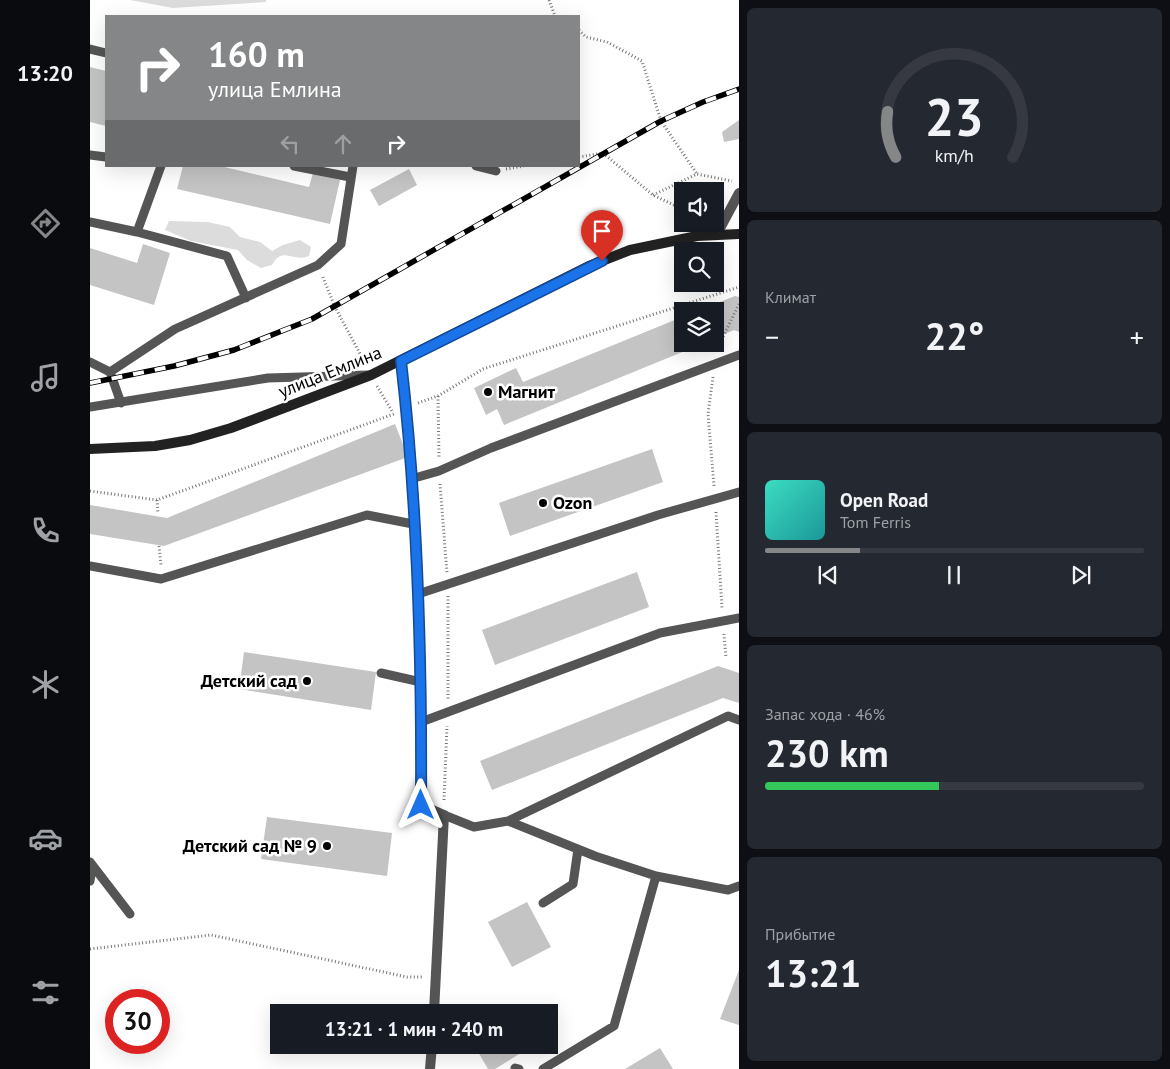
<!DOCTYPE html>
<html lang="ru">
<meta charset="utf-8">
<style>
:root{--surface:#171b24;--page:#242831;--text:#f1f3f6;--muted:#9ea1a6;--line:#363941;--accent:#858687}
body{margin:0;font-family:"PT Sans",sans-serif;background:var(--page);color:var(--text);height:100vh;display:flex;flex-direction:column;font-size:19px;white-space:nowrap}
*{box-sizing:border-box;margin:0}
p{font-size:16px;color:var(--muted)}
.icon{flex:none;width:28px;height:28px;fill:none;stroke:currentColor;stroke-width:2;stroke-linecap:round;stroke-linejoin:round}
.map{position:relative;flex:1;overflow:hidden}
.side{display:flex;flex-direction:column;gap:8px;padding:8px;background:#0d0f14;width:431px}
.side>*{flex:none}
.banner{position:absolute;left:15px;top:15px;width:475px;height:152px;border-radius:0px;box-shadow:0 5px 20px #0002;background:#858687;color:#fff;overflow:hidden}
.fabs{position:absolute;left:584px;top:182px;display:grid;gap:10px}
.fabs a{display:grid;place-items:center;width:50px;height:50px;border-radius:0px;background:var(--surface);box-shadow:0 5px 20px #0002;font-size:25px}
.speed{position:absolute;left:15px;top:989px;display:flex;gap:10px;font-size:25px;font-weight:700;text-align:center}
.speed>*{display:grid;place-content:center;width:65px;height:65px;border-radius:50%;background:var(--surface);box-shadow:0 5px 20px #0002;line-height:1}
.speed .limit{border:8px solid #d22;background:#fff;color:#111}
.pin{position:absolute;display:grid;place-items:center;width:42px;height:42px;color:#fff;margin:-51px -21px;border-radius:50% 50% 50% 0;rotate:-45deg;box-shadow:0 0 5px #0007}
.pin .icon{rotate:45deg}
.me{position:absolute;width:55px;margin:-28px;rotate:0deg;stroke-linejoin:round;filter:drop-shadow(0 0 4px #0008)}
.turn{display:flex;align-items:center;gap:18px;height:105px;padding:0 20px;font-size:22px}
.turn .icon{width:65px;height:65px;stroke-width:2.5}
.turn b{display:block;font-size:35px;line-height:42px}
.lanes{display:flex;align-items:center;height:48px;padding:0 20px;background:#0003;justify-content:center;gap:25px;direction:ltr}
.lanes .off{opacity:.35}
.big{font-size:38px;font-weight:600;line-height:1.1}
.side .tile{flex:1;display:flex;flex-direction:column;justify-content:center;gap:8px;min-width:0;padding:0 18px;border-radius:8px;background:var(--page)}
.side .dial{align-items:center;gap:0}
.dial svg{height:130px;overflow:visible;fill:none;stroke:var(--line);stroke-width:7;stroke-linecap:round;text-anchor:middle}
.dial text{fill:var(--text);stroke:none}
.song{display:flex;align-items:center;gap:15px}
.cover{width:60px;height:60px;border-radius:8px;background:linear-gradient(135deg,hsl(170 70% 55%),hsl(180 70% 35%))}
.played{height:5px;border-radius:2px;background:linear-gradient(90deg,var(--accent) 25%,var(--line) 25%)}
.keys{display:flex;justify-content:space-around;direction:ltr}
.heat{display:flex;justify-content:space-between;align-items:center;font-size:28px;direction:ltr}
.charge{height:8px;border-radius:4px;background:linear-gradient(90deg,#34c759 46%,var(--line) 0)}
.trip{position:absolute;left:180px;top:1004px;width:288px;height:50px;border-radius:0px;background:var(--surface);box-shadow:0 5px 20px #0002;font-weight:600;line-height:50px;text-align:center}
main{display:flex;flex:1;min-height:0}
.tab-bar{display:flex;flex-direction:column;width:90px;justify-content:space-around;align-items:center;background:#090b0e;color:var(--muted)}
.tab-bar .icon{width:35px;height:35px}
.tab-bar .on{color:var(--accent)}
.tab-bar b{font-size:22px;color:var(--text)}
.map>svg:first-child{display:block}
.green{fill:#dcdcdc}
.building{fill:#c4c4c4}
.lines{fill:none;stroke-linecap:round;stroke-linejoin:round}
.path{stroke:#777;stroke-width:3;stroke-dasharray:1 2.5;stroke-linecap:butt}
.lane{stroke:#555;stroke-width:9}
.street{stroke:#555;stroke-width:10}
.secondary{stroke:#222;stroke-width:10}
.rail-casing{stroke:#000;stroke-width:5.5}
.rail{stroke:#fff;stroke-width:4;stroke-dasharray:11;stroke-linecap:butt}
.route-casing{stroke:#114b97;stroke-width:12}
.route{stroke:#1a73e8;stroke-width:9}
.poi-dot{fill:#000;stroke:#fff;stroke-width:2}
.labels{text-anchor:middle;stroke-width:5;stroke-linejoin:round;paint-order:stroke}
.street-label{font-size:18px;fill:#000;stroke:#fff}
.poi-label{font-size:18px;font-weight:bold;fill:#000;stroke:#fff;text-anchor:start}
</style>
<main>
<nav class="tab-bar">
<b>13:20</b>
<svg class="icon on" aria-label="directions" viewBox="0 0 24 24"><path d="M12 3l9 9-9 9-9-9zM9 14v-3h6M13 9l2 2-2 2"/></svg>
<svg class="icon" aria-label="music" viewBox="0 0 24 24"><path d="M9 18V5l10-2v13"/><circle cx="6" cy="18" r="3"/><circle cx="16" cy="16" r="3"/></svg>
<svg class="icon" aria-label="phone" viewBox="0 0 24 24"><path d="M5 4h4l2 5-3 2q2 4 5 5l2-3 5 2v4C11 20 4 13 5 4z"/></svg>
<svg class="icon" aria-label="climate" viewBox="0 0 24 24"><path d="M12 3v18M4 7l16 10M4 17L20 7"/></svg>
<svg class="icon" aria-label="car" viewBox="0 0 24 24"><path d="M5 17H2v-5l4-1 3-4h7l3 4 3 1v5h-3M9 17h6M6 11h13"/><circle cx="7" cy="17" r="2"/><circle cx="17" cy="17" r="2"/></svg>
<svg class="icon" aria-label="filters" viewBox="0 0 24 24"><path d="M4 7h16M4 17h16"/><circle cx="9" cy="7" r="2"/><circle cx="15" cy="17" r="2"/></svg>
</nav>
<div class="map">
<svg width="649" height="1069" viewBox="0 0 649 1069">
<rect width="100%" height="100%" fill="#fff"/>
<!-- green -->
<path class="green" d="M40 0H176V2L83 8Z
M79 221 118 222 140 227 150 237 170 242 182 251 193 245 210 240 221 247 219 256C203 263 193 245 182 265L171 268 157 260 148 250 101 241 75 230Z"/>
<!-- building -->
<path class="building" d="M0 67 16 71V126L0 122Z
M649 120V139L634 142 632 132Z
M93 166H130L219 187 223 173 250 180 240 224 87 189Z
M319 169 327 185 289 206 280 190Z
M53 244 80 253 64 305 0 285V248L47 263Z
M645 296 649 297V332L644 330 625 338V311H607Z
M592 317V344H612L414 425 407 409 396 415 384 388 426 368 433 382Z
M305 424 318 457 74 546 0 534V505L77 518Z
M562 449 573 482 420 536 409 503Z
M547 572 559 607 405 665 392 630Z
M154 652 286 672 281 710 149 689Z
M628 666 649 673V703L633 698 402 790 390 761Z
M177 817 302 833 297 876 171 859Z
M437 902 461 947 422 967 398 922Z
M649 970V1025L630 1019Z
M412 1006 416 1012H402Z
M384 1045H435L437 1049 405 1069H398Z
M570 1048 583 1069H535Z"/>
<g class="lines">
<!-- path -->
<path class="path" d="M459 0 465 16
M489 30 496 37 517 42 552 61 571 121 607 174
M489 157 513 153 563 195 592 209
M416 169 434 166
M563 195 607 174 642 181
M233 277 245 307 275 363
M627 349 649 304
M623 377 618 414 624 486
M287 386 302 411
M348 396 349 458
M328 403 348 396 393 369 649 287
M350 484 357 573
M0 491 67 500 304 414
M67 500 68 513
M626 512 632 608
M69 546 71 565
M358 596V700
M634 634 636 658
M354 800 357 726
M0 949 121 935 317 977H334"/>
<!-- lane -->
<path class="lane" d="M0 49 16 53
M0 155 16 157
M204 166 260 177
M386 166 406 171
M0 222 47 232 137 256 156 298
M47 232 71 166
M0 362 20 372 85 329 228 265 251 244 263 166
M20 372 31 403
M0 407 178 378 278 375
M321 479 349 471 401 448 649 355
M0 566 71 579 277 515 323 524
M328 594 568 515 649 492
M291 673 331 682
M331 722 570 633 649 618
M354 815 384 827 418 821 638 716 649 720
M418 821 505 856 566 876 638 890 649 886
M0 862 40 914
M0 881 2 868
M453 903 483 884 488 849
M425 1068 429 1069
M453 1069 524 1026 566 876"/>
<!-- street -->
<path class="street" d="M627 234 649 193
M311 361C329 508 331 657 331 805L354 815 344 1012
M340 1069 342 1045"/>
<!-- secondary -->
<path class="secondary" d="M0 449 65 446 100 440 141 428 281 375 499 266 540 250 607 236 649 234"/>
<!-- rail casing -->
<g class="rail-casing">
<path id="rail" d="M0 383 84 366 144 350 222 319 571 121 613 102 649 89"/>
</g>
<!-- rail -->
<use href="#rail" class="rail"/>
</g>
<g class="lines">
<!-- route casing -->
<g class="route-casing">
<path id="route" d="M331 805C332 657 328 508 311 361L512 261"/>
</g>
<!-- route -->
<use href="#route" class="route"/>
</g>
<!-- markers -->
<g class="poi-dot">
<circle cx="398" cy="392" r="5"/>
<circle cx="453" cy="503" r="5"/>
<circle cx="217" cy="681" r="5"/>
<circle cx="237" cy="846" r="5"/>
</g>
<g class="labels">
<!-- street labels -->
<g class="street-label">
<text transform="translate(240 372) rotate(-22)" y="6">улица Емлина</text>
</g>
<!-- poi labels -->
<g class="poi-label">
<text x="408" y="398">Магнит</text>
<text x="463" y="509">Ozon</text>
<text x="207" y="687" text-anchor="end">Детский сад</text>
<text x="227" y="852" text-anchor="end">Детский сад № 9</text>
</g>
</g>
</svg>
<div class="fabs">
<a><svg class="icon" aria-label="sound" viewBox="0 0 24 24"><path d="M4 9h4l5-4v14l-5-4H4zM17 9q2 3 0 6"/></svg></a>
<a><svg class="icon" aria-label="search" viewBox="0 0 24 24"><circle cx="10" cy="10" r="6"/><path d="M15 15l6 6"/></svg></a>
<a><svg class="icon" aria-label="layers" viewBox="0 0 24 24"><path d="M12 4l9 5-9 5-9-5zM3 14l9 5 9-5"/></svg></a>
</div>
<div class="speed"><div class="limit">30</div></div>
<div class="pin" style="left:512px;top:261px;background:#d93025"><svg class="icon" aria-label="arrive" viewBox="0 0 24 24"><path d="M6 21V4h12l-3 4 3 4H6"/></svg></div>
<svg class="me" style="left:331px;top:805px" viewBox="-20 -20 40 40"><path d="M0-17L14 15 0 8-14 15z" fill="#1a73e8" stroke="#fff" stroke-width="4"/></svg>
<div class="trip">13:21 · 1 мин · 240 m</div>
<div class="banner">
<div class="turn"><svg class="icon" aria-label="right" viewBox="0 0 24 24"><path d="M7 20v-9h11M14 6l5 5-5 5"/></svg><div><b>160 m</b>улица Емлина</div></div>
<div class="lanes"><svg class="icon off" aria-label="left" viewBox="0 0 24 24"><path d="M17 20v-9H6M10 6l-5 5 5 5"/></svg><svg class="icon off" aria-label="ahead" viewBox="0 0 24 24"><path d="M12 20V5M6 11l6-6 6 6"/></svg><svg class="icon" aria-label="right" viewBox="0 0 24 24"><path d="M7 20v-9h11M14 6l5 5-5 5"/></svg></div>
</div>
</div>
<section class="side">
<div class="tile dial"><svg viewBox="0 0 100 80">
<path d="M14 69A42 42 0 1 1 86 69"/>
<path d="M14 69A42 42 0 0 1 9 41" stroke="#858687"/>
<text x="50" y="56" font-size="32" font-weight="700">23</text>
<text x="50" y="72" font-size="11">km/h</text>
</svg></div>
<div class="tile"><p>Климат</p>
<div class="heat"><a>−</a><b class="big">22°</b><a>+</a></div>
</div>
<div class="tile">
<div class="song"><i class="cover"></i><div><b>Open Road</b><p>Tom Ferris</p></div></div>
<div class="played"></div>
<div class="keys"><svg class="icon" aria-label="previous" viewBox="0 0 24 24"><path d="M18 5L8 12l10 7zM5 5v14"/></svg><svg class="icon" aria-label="pause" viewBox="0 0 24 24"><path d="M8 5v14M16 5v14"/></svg><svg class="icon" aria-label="next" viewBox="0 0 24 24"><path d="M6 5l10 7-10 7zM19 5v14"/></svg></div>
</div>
<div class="tile"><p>Запас хода · 46%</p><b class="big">230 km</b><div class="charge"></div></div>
<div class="tile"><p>Прибытие</p><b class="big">13:21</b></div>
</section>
</main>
